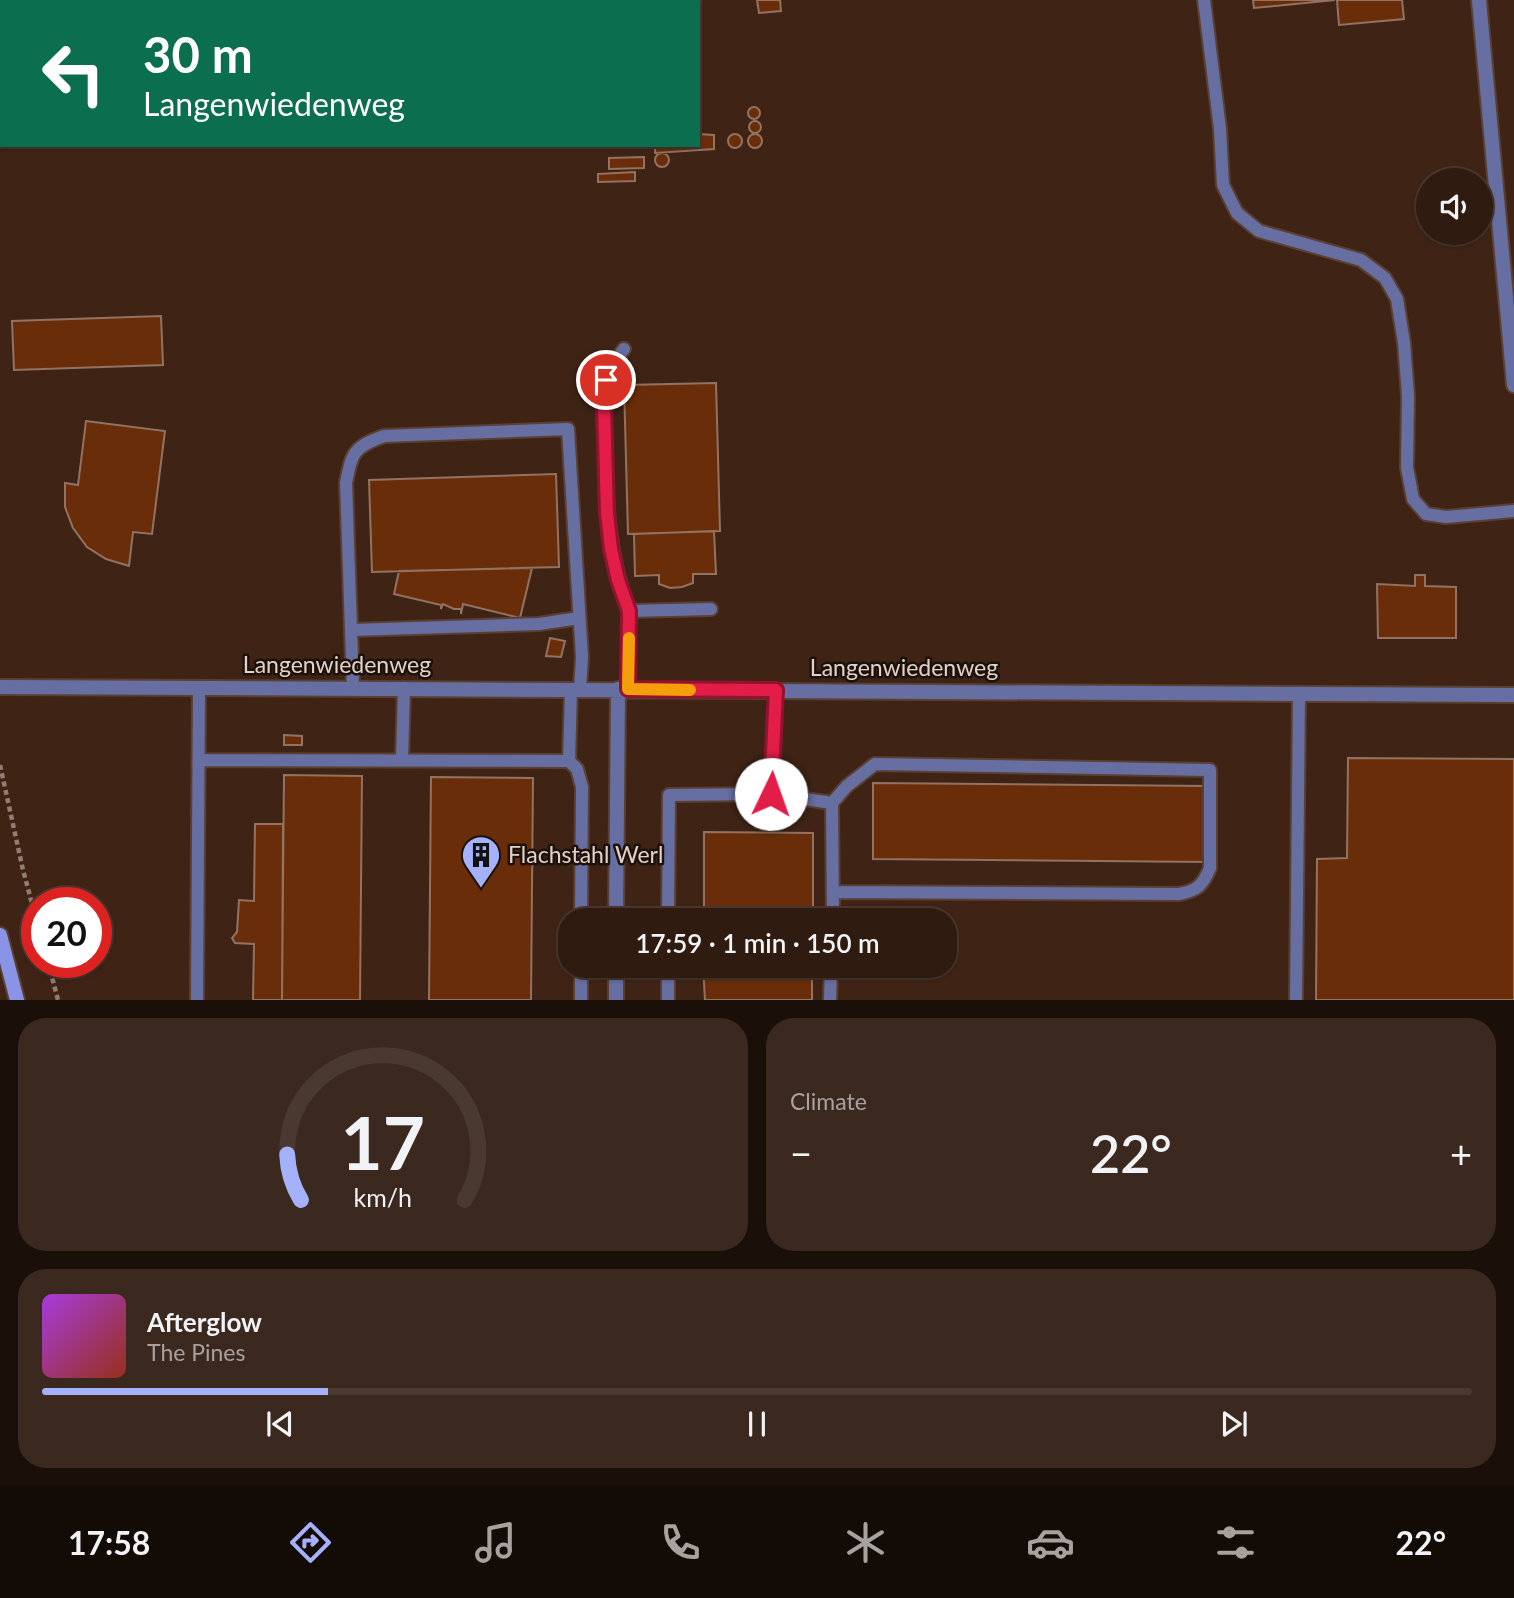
<!DOCTYPE html>
<meta charset="utf-8">
<style>
:root{--surface:#2f1b10;--page:#3b281e;--text:#f1f3f6;--muted:#a7a19f;--line:#4a3930;--accent:#a6b1fc}
body{margin:0;font-family:Lato,sans-serif;background:var(--page);color:var(--text);height:100vh;display:flex;flex-direction:column;font-size:26px;white-space:nowrap}
*{box-sizing:border-box;margin:0}
p{font-size:23px;color:var(--muted)}
.icon{flex:none;width:38px;height:38px;fill:none;stroke:currentColor;stroke-width:2;stroke-linecap:round;stroke-linejoin:round}
.map{position:relative;height:1000px;overflow:hidden}
.drawer{display:flex;flex-direction:column;gap:18px;padding:18px;background:#1a0f09;flex:1}
.drawer>*{flex:none}
.guide{position:absolute;left:0px;top:0px;width:700px;height:147px;box-shadow:0 2px 5px #0004,0 0 0 2px var(--line);background:#0b6e4f;color:#fff;overflow:hidden}
.buttons{position:absolute;left:1416px;top:168px;display:grid;gap:14px}
.buttons a{display:grid;place-items:center;width:77px;height:77px;border-radius:50%;background:var(--surface);box-shadow:0 2px 5px #0004,0 0 0 2px var(--line);font-size:35px}
.speed{position:absolute;left:21px;top:887px;display:flex;gap:14px;font-size:35px;font-weight:700;text-align:center}
.speed>*{display:grid;place-content:center;width:91px;height:91px;border-radius:50%;background:var(--surface);box-shadow:0 2px 5px #0004,0 0 0 2px var(--line);line-height:1}
.speed .limit{border:10px solid #d22;background:#fff;color:#111}
.pin{position:absolute;display:grid;place-items:center;width:60px;height:60px;color:#fff;margin:-30px;border:4px solid #fff;border-radius:50%;box-shadow:0 2px 7px #0007}
.me{position:absolute;width:77px;margin:-38px;rotate:3deg;stroke-linejoin:round;filter:drop-shadow(0 0 5px #0008)}
.turn{display:flex;align-items:center;gap:24px;height:147px;padding:0 28px;font-size:32px}
.turn .icon{width:91px;height:91px;stroke-width:2.5}
.turn b{display:block;font-size:49px;line-height:60px}
.big{font-size:52px;font-weight:600;line-height:1.1}
.drawer .widget{flex:1;display:flex;flex-direction:column;justify-content:center;gap:10px;min-width:0;padding:0 24px;border-radius:28px;background:var(--page)}
.drawer .dial{align-items:center;gap:0}
.dial svg{height:182px;overflow:visible;fill:none;stroke:var(--line);stroke-width:7;stroke-linecap:round;text-anchor:middle}
.dial text{fill:var(--text);stroke:none}
.song{display:flex;align-items:center;gap:21px}
.cover{width:84px;height:84px;border-radius:10px;background:linear-gradient(135deg,hsl(280 70% 55%),hsl(10 70% 35%))}
.played{height:7px;border-radius:4px;background:linear-gradient(90deg,var(--accent) 20%,var(--line) 20%)}
.keys{display:flex;justify-content:space-around;direction:ltr}
.heat{display:flex;justify-content:space-between;align-items:center;font-size:38px;direction:ltr}
.drawer .tiles{flex:1;display:grid;gap:18px;grid-template-columns:1fr 1fr}
.widget:last-child{grid-column:span 2}
.trip{position:absolute;left:558px;top:908px;width:399px;height:70px;border-radius:28px;background:var(--surface);box-shadow:0 2px 5px #0004,0 0 0 2px var(--line);font-weight:600;line-height:70px;text-align:center}
.dock{display:flex;height:112px;justify-content:space-around;align-items:center;background:#130b06;color:var(--muted)}
.dock .icon{width:49px;height:49px}
.dock .active{color:var(--accent)}
.dock b{font-size:32px;color:var(--text)}
.map>svg:first-child{display:block}
.building{fill:#692e09;stroke:#937262;stroke-width:2}
.lines{fill:none;stroke-linecap:round;stroke-linejoin:round}
.lane-casing{stroke:#594032;stroke-width:16}
.street-casing{stroke:#594032;stroke-width:18}
.secondary-casing{stroke:#594032;stroke-width:18}
.path{stroke:#937d71;stroke-width:4.5;stroke-dasharray:5 3.5;stroke-linecap:butt}
.lane{stroke:#676fa2;stroke-width:12}
.street{stroke:#676fa2;stroke-width:14}
.secondary{stroke:#8994e6;stroke-width:14}
.route-casing{stroke:#92132f;stroke-width:18}
.route{stroke:#e11d48;stroke-width:12}
.slow{stroke:#f59e0b;stroke-width:12}
.labels{text-anchor:middle;stroke-width:5;stroke-linejoin:round;paint-order:stroke}
.street-label{font-size:23px;fill:#e3d1c8;stroke:#1d110b}
.poi-label{font-size:23px;fill:#e3d1c8;stroke:#1d110b;text-anchor:start}
</style>
<div class="map">
<svg width="1514" height="1000" viewBox="0 0 1514 1000">
<rect width="100%" height="100%" fill="#3f2416"/>
<!-- building -->
<path class="building" d="M20 0H73V2H20Z
M757 0H780L781 11 759 13Z
M1253 0H1335L1254 8Z
M1337 0H1402L1404 19 1339 25Z
M2 43V88L0 89V44Z
M748 113a6 6 0 1 1 12 0a6 6 0 1 1-12 0Z
M749 127a6 6 0 1 1 12 0a6 6 0 1 1-12 0Z
M698 134 714 135V149L655 153V145H698Z
M728 141a7 7 0 1 1 14 0a7 7 0 1 1-14 0Z
M748 141a7 7 0 1 1 14 0a7 7 0 1 1-14 0Z
M655 160a7 7 0 1 1 14 0a7 7 0 1 1-14 0Z
M644 157V168L609 169V158Z
M635 172V181L598 182V174Z
M161 316 163 365 14 370 12 321Z
M716 383 720 531 628 534 624 385Z
M86 421 165 431 152 534 133 532 129 566 106 559 87 547 73 528 65 507V483L78 485Z
M556 474 559 567 372 572 369 480Z
M714 531 716 574H693V583L682 587 670 588 659 584V575L635 576 634 534Z
M532 568 520 618 463 604 461 614V609H454L443 604 441 609V605L394 594 399 571Z
M1415 575H1425V586L1456 587V638H1378L1377 584 1415 586Z
M550 638 565 641 561 657 546 656Z
M284 735 302 736V745H284Z
M1348 758 1514 759V1000H1316L1317 859 1347 858Z
M284 775 362 776 360 1000H282Z
M431 777 533 778 531 1000H429Z
M873 783 1206 786V862L873 859Z
M255 824H283L282 1000H253L254 944 235 943 232 938 237 932 239 900 254 901Z
M704 832 813 833V920H704Z
M703 966H812V1000H705Z"/>
<g class="lines">
<!-- lane casing -->
<g class="lane-casing">
<path id="lane" d="M1204 0 1220 129 1223 185 1237 213 1259 231 1361 260 1385 278 1397 299 1404 343 1408 396 1407 468 1413 499 1426 514 1446 517 1514 511
M624 349C617 359 608 370 606 382 601 402 604 425 605 446 607 508 608 552 629 611
M352 630 539 624 579 618
M353 688 346 483C352 453 353 447 384 436L568 429 582 657 580 689
M628 689 629 611 711 609
M199 760 569 761 577 769 582 787 581 920
M402 760 404 688
M569 761 571 689
M771 794 776 690
M832 803 847 786 875 764 1210 770V868C1203 885 1197 891 1179 894L835 892
M668 920 669 795 771 794 832 803 833 920
M197 1000 199 687
M581 1000V966
M668 1000V966
M830 1000 831 966
M1296 1000 1299 694"/>
</g>
<!-- street casing -->
<g class="street-casing">
<path id="street" d="M1479 0 1514 385
M0 687 1514 695
M616 920 618 689
M616 1000V966"/>
</g>
<!-- secondary casing -->
<g class="secondary-casing">
<path id="secondary" d="M0 935 17 1000"/>
</g>
<!-- path -->
<path class="path" d="M0 765 23 870 37 922
M48 962 58 1000"/>
<!-- lane -->
<use href="#lane" class="lane"/>
<!-- street -->
<use href="#street" class="street"/>
<!-- secondary -->
<use href="#secondary" class="secondary"/>
</g>
<g class="lines">
<!-- route casing -->
<g class="route-casing">
<path id="route" d="M606 380 604 405 607 513 611 549 618 580 629 611 628 689 776 690 771 794"/>
</g>
<!-- route -->
<use href="#route" class="route"/>
<!-- slow -->
<path class="slow" d="M629 638 628 689 690 690"/>
</g>
<!-- icons -->
<defs>
<g id="building-pin" transform="scale(2.0125)"><path d="M0 17L-7.5 6A9.5 9.5 0 1 1 7.5 6Z" fill="#a6b1fc" stroke="#1d110b"/><path d="M-4-6H4V6H1V3H-1V6H-4ZM-2.5-4.3h1.7v1.8h-1.7ZM.8-4.3h1.7v1.8H.8ZM-2.5-1h1.7V.8h-1.7ZM.8-1h1.7V.8H.8Z" fill="#111"/></g>
</defs>
<g fill-rule="evenodd">
<use href="#building-pin" x="481" y="855"/>
</g>
<g class="labels">
<!-- street labels -->
<g class="street-label">
<text x="337" y="673">Langenwiedenweg</text>
<text x="904" y="676">Langenwiedenweg</text>
</g>
<!-- poi labels -->
<g class="poi-label">
<text x="508" y="863">Flachstahl Werl</text>
</g>
</g>
</svg>
<div class="buttons">
<a><svg class="icon" aria-label="sound" viewBox="0 0 24 24"><path d="M4 9h4l5-4v14l-5-4H4zM17 9q2 3 0 6"/></svg></a>
</div>
<div class="speed"><div class="limit">20</div></div>
<div class="pin" style="left:606px;top:380px;background:#d93025"><svg class="icon" aria-label="arrive" viewBox="0 0 24 24"><path d="M6 21V4h12l-3 4 3 4H6"/></svg></div>
<svg class="me" style="left:771px;top:794px" viewBox="-20 -20 40 40"><circle r="19" fill="#fff"/><path d="M0-13L10 11 0 6-10 11z" fill="#e11d48"/></svg>
<div class="trip">17:59 · 1 min · 150 m</div>
<div class="guide">
<div class="turn"><svg class="icon" aria-label="left" viewBox="0 0 24 24"><path d="M17 20v-9H6M10 6l-5 5 5 5"/></svg><div><b>30 m</b>Langenwiedenweg</div></div>
</div>
</div>
<section class="drawer">
<div class="tiles">
<div class="widget dial"><svg viewBox="0 0 100 80">
<path d="M14 69A42 42 0 1 1 86 69"/>
<path d="M14 69A42 42 0 0 1 8 49" stroke="#a6b1fc"/>
<text x="50" y="56" font-size="32" font-weight="700">17</text>
<text x="50" y="72" font-size="11">km/h</text>
</svg></div>
<div class="widget"><p>Climate</p>
<div class="heat"><a>−</a><b class="big">22°</b><a>+</a></div>
</div>
<div class="widget">
<div class="song"><i class="cover"></i><div><b>Afterglow</b><p>The Pines</p></div></div>
<div class="played"></div>
<div class="keys"><svg class="icon" aria-label="previous" viewBox="0 0 24 24"><path d="M18 5L8 12l10 7zM5 5v14"/></svg><svg class="icon" aria-label="pause" viewBox="0 0 24 24"><path d="M8 5v14M16 5v14"/></svg><svg class="icon" aria-label="next" viewBox="0 0 24 24"><path d="M6 5l10 7-10 7zM19 5v14"/></svg></div>
</div>
</div>
</section>
<nav class="dock">
<b>17:58</b>
<svg class="icon active" aria-label="directions" viewBox="0 0 24 24"><path d="M12 3l9 9-9 9-9-9zM9 14v-3h6M13 9l2 2-2 2"/></svg>
<svg class="icon" aria-label="music" viewBox="0 0 24 24"><path d="M9 18V5l10-2v13"/><circle cx="6" cy="18" r="3"/><circle cx="16" cy="16" r="3"/></svg>
<svg class="icon" aria-label="phone" viewBox="0 0 24 24"><path d="M5 4h4l2 5-3 2q2 4 5 5l2-3 5 2v4C11 20 4 13 5 4z"/></svg>
<svg class="icon" aria-label="climate" viewBox="0 0 24 24"><path d="M12 3v18M4 7l16 10M4 17L20 7"/></svg>
<svg class="icon" aria-label="car" viewBox="0 0 24 24"><path d="M5 17H2v-5l4-1 3-4h7l3 4 3 1v5h-3M9 17h6M6 11h13"/><circle cx="7" cy="17" r="2"/><circle cx="17" cy="17" r="2"/></svg>
<svg class="icon" aria-label="filters" viewBox="0 0 24 24"><path d="M4 7h16M4 17h16"/><circle cx="9" cy="7" r="2"/><circle cx="15" cy="17" r="2"/></svg>
<b>22°</b>
</nav>
